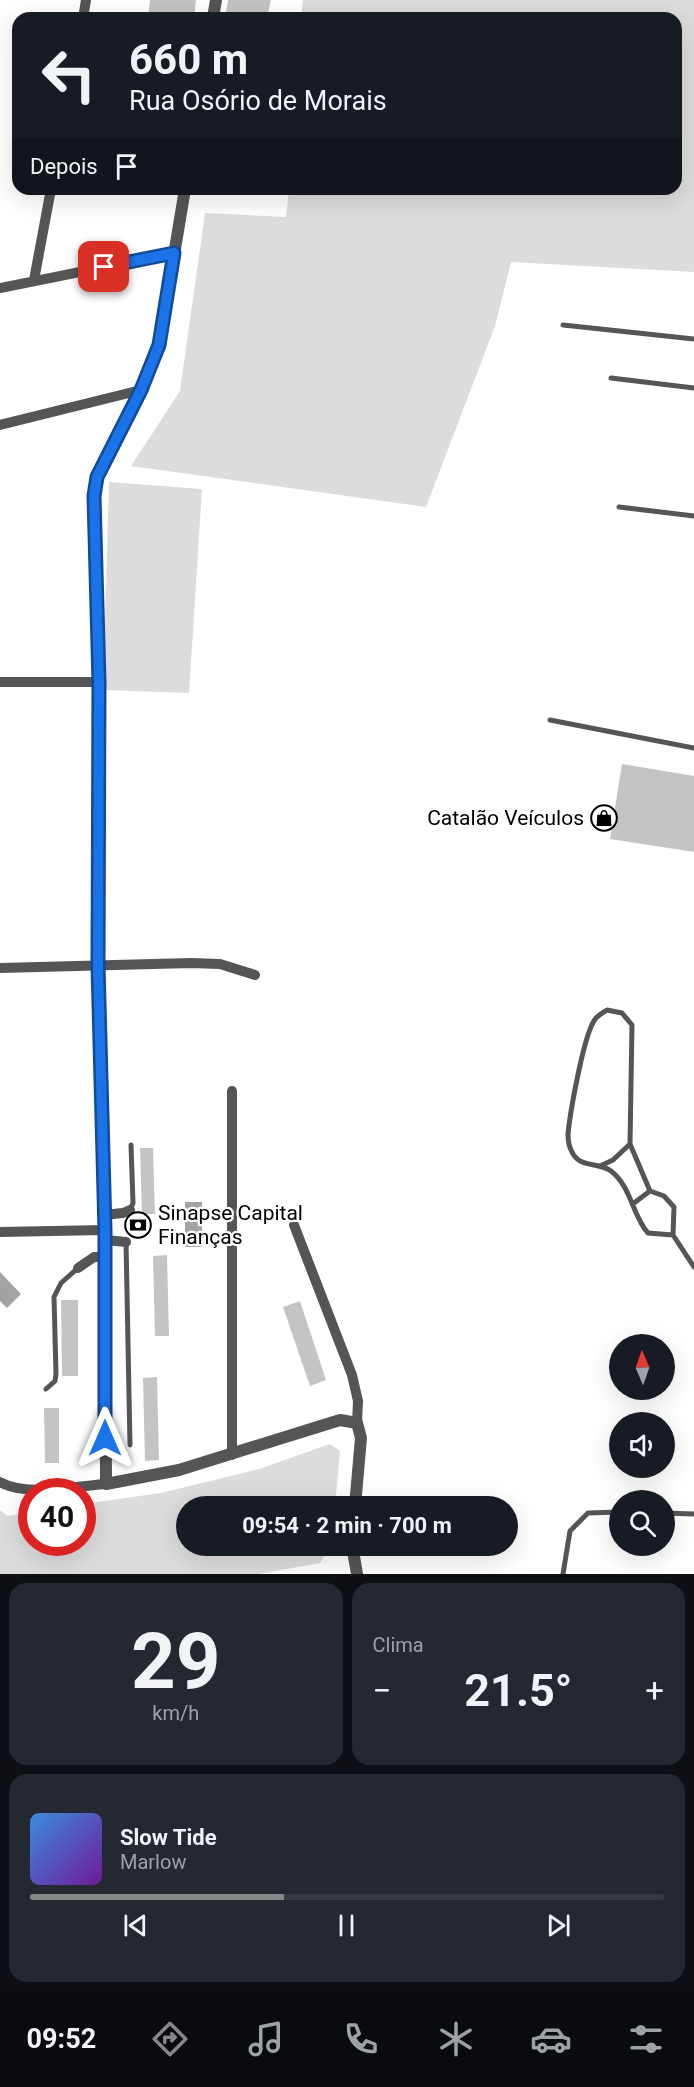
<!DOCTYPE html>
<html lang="pt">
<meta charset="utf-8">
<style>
:root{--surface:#171b24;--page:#242831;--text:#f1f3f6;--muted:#9ea1a6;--line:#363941;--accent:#858687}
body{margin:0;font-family:Roboto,sans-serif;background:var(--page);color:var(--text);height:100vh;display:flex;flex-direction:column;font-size:22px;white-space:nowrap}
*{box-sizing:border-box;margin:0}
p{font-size:20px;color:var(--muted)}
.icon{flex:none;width:33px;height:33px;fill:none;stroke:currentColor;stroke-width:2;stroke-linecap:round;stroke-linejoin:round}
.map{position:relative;height:1574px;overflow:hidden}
.details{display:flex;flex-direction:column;gap:9px;padding:9px;background:#0d0f14;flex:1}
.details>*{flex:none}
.guide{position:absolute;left:12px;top:12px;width:670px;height:183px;border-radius:18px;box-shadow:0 6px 24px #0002;background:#171b24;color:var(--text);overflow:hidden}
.needle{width:39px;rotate:358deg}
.tools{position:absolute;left:609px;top:1334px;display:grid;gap:12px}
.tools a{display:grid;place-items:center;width:66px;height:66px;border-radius:50%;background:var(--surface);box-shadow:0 6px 24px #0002;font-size:30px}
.speed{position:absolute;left:18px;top:1478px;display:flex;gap:12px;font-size:30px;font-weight:700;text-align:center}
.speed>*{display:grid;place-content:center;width:78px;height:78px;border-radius:50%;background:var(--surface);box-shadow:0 6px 24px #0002;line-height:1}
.speed .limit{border:9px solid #d22;background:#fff;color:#111}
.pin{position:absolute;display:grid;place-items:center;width:51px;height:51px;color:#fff;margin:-26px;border-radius:12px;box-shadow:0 3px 9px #0006}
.me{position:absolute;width:66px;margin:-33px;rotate:0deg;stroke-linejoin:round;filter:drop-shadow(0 0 4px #0008)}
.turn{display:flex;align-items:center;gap:21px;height:126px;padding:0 18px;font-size:27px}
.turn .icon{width:78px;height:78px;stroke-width:2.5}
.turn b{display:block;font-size:42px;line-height:51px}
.then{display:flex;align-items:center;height:57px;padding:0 18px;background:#0003;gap:12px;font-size:22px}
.big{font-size:45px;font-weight:700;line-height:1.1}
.details .card{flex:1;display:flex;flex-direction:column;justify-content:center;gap:9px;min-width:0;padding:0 21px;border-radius:18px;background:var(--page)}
.details .dial{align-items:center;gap:0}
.dial b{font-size:78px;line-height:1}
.song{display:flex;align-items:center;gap:18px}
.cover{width:72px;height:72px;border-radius:9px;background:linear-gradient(135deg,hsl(210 70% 55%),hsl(280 70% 35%))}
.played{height:6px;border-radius:3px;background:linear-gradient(90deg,var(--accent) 40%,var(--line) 40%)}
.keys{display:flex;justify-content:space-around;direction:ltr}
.heat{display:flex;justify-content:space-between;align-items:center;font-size:33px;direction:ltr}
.details .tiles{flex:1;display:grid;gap:9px;grid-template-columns:1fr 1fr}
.card:last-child{grid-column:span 2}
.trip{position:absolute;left:176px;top:1496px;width:342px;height:60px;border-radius:30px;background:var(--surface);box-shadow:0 6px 24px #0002;font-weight:700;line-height:60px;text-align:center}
.tabs{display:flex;height:96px;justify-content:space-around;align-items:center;background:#090b0e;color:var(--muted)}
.tabs .icon{width:42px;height:42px}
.tabs .current{color:var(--accent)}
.tabs b{font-size:27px;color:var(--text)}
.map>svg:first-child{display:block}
.green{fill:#dcdcdc}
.water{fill:#a3a3a3}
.building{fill:#c4c4c4}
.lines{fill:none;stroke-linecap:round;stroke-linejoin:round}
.service{stroke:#555;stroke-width:5}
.minor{stroke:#555;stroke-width:10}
.tertiary{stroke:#555;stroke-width:12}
.route-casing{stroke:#114b97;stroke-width:15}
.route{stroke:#1a73e8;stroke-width:10}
.labels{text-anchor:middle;stroke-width:4.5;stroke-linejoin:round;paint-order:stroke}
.poi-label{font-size:21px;fill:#000;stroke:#fff;text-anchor:end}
</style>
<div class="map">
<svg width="694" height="1574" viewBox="0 0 694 1574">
<rect width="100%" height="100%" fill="#fff"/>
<!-- green -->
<path class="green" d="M303 0H694V272L511 262 495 326 426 507 131 466 180 391 205 213 286 217 289 189H676V18H301Z
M109 482 202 489 189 693 103 690Z
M330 1444 340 1451 335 1506H186V1545H331L320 1563 259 1574H0V1510L8 1516 31 1512 32 1542H82L83 1504 161 1493 259 1469Z"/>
<!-- water -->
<path class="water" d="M185 1202H202V1247H185Z
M0 1272 21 1294 7 1308 0 1301Z"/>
<!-- building -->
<path class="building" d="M150 0H196L194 18H148Z
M228 0H271L268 13 261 12 260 18H225Z
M622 764 694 776V852L610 839Z
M140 1148H153L155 1214H142Z
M167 1255 169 1336H155L153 1256Z
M61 1300H78V1376H62Z
M300 1301 326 1380 310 1386 283 1307Z
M157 1377 159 1460 145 1461 143 1378Z
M44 1408H59V1463H45Z"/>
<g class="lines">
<!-- service -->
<path class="service" d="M563 325 694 339
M611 378 694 388
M619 507 694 516
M550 720 694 748
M600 1166 613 1160 630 1144
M634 1203 650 1191
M130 1210 133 1203 131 1145
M673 1235 648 1233C633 1217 631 1186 611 1171 599 1162 579 1168 572 1152 569 1147 568 1139 568 1134 570 1114 584 1031 596 1018 599 1015 604 1012 607 1010L622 1013 632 1025 630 1144 650 1191 664 1196 674 1207 673 1235 694 1267
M126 1242 130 1445
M46 1389 55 1381 56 1374 54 1297 61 1283 78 1268
M664 1513 694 1514
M563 1574 570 1531 588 1513 620 1512"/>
<!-- minor -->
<path class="minor" d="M83 18 86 0
M34 280 51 189
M0 288 174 253
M0 425 141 390
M0 682H99
M0 968 191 963 220 964 255 975
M104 1215 123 1213 130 1210
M294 1225 352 1375 358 1401 357 1423
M0 1232 105 1230
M105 1240 126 1242
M78 1268 94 1257H104
M232 1455V1091
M0 1482C27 1497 76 1486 106 1484"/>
<!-- tertiary -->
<path class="tertiary" d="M213 18 216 0
M185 189 159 345 141 390 97 477 94 496 99 682 98 966 105 1240 106 1484 179 1470 340 1420 357 1423 361 1438 355 1506
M352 1545 357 1574"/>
</g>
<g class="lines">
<!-- route casing -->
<g class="route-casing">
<path id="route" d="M104 267 174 253 159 345 141 390 97 477 94 496 99 682 98 966 105 1230V1438"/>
</g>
<!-- route -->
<use href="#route" class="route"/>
</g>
<!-- icons -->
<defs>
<g id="shop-ring" transform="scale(1.35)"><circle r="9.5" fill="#fff" stroke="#000" stroke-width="1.5"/><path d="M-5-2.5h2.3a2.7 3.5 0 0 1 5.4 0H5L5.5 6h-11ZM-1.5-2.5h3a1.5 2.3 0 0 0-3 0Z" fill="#000"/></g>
<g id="bank-ring" transform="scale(1.35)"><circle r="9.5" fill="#fff" stroke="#000" stroke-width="1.5"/><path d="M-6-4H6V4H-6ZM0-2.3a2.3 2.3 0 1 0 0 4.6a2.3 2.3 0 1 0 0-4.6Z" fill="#000"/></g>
</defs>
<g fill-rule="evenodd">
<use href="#shop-ring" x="604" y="818"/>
<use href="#bank-ring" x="138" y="1225"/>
</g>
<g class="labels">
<!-- poi labels -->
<g class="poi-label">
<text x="584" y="825">Catalão Veículos</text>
<text x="158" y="1220" text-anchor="start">Sinapse Capital<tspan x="158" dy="24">Finanças</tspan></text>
</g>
</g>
</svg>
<div class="tools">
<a><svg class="needle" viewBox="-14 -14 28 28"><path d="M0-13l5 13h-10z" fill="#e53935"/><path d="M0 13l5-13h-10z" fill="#9ea1a6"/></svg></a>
<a><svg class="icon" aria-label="sound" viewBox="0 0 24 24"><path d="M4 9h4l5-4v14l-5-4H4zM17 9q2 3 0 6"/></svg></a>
<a><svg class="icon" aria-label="search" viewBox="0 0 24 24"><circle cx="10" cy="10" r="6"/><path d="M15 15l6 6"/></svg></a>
</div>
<div class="speed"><div class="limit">40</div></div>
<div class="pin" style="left:104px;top:267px;background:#d93025"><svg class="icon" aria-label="arrive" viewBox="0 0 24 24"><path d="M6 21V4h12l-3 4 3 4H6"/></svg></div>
<svg class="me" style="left:105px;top:1438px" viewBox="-20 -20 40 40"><path d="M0-17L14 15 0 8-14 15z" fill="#1a73e8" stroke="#fff" stroke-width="4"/></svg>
<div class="trip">09:54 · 2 min · 700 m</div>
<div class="guide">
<div class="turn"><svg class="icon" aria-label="left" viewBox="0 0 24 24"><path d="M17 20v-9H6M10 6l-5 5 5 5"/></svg><div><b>660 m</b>Rua Osório de Morais</div></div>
<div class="then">Depois<svg class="icon" aria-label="arrive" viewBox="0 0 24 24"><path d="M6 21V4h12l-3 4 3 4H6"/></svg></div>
</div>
</div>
<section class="details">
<div class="tiles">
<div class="card dial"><b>29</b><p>km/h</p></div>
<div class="card"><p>Clima</p>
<div class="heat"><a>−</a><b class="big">21.5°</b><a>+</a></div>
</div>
<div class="card">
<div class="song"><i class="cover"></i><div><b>Slow Tide</b><p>Marlow</p></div></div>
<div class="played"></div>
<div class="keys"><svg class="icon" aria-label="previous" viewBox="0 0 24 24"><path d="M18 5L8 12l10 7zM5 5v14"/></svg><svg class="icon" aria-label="pause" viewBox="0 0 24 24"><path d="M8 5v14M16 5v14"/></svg><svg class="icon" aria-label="next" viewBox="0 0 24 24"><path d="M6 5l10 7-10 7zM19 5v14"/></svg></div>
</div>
</div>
</section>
<nav class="tabs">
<b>09:52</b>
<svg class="icon current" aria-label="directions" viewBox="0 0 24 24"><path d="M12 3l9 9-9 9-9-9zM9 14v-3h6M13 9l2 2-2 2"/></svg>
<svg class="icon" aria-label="music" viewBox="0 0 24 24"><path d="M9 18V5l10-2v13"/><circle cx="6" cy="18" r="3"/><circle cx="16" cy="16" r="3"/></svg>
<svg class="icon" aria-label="phone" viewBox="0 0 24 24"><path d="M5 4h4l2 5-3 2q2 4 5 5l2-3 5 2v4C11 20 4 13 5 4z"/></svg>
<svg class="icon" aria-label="climate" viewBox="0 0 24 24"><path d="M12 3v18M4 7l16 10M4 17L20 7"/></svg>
<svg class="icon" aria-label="car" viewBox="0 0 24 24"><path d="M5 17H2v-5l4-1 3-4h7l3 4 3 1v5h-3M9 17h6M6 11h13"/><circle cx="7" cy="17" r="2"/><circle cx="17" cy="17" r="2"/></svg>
<svg class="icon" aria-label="filters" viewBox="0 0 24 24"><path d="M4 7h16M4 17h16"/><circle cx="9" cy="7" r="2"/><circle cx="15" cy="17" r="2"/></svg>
</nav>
